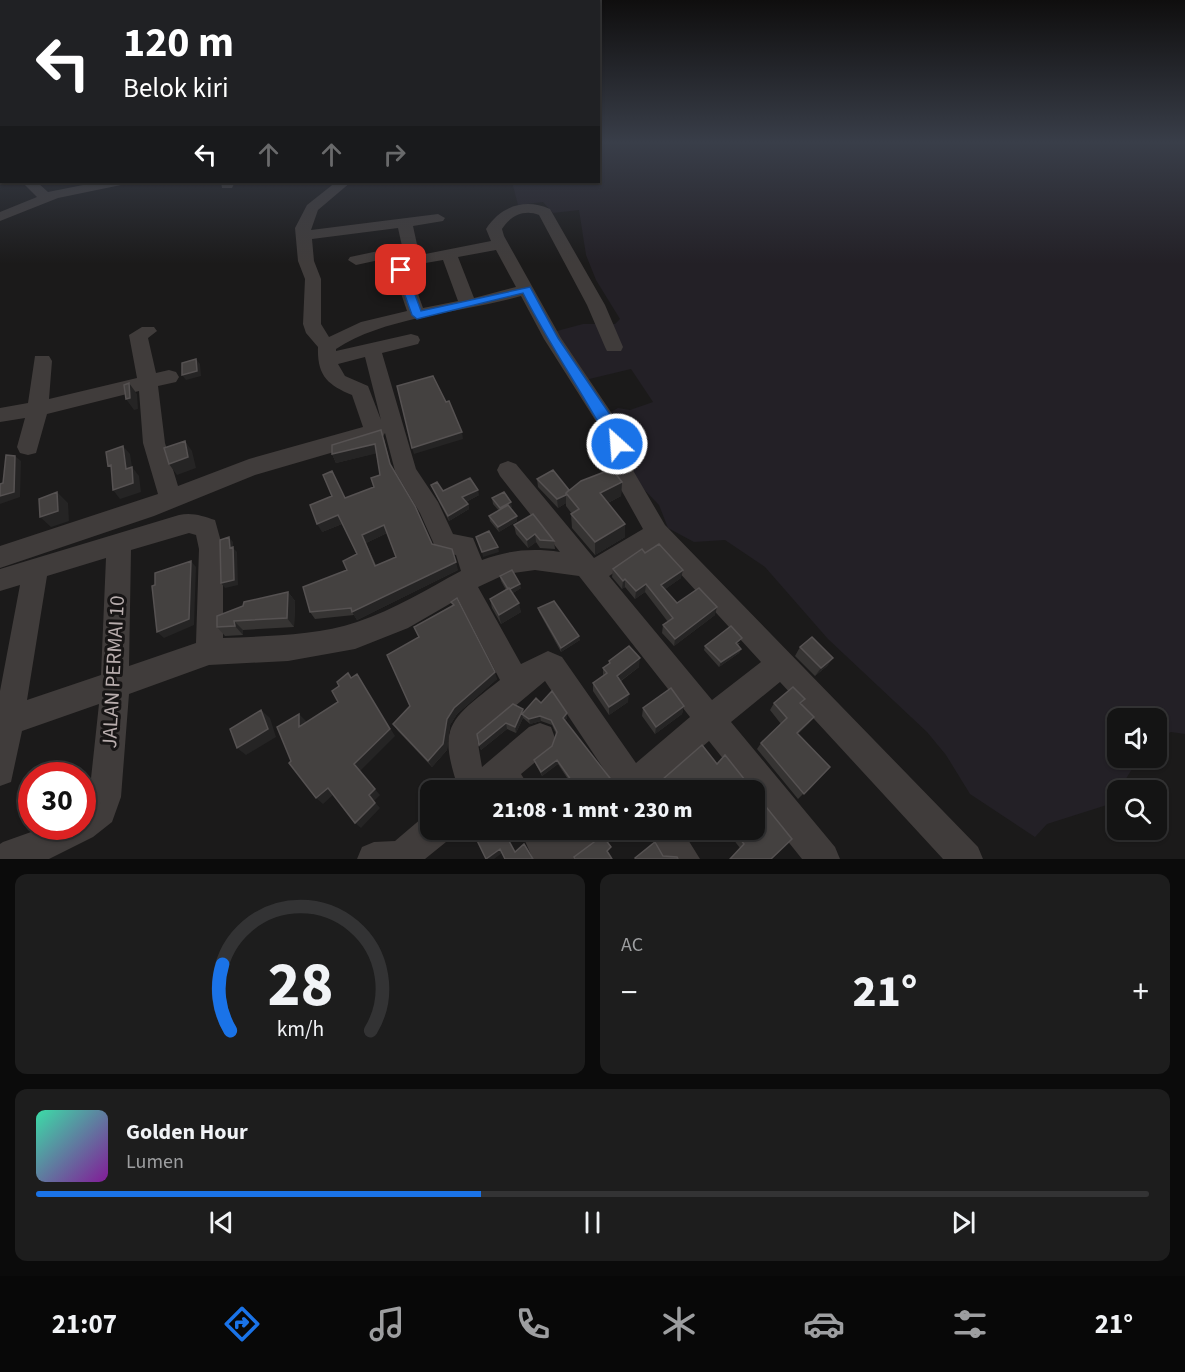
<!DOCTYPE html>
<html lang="id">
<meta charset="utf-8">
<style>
:root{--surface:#141414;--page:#1d1d1d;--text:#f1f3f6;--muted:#9d9ea0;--line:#333334;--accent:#1a73e8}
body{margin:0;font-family:"Source Sans 3",sans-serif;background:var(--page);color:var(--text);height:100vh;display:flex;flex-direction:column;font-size:22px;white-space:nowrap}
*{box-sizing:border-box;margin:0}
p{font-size:20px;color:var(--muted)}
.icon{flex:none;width:33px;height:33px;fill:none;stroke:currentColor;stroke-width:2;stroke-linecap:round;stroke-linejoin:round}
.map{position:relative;height:859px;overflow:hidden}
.side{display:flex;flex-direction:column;gap:15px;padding:15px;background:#0b0b0b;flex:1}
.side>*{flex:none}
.hud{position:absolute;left:0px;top:0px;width:600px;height:183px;box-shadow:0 2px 4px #0004,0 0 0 2px var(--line);background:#202124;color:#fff;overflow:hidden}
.controls{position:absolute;left:1107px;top:708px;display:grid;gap:12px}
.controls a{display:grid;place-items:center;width:60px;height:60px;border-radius:12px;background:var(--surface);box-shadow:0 2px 4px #0004,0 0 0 2px var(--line);font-size:30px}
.speed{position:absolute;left:18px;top:762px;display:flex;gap:12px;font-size:30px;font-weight:700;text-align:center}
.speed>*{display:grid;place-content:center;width:78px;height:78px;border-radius:50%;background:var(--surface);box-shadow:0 2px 4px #0004,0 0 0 2px var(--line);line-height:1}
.speed .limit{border:9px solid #d22;background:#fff;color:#111}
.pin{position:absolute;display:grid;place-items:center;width:51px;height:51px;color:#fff;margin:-26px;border-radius:12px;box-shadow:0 3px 9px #0006}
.me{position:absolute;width:66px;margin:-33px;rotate:334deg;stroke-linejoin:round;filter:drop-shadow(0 0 4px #0008)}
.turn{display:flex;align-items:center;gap:21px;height:126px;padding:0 24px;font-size:27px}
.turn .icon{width:78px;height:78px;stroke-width:2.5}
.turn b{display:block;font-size:42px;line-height:51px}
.lanes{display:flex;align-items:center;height:57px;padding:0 24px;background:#0003;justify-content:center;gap:30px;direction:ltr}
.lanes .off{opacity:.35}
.big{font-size:45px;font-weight:800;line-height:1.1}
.side .tile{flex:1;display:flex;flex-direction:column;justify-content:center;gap:9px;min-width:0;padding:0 21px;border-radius:12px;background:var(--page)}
.side .dial{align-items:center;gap:0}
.dial svg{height:156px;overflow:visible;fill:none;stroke:var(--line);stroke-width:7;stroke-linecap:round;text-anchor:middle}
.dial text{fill:var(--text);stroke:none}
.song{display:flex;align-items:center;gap:18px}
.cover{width:72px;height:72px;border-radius:9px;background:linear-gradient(135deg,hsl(160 70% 55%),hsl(290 70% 35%))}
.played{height:6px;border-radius:3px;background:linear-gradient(90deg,var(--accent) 40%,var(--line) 40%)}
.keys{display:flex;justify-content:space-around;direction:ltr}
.heat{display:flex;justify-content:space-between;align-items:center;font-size:33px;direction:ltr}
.side .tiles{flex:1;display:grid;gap:15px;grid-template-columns:1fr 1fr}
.tile:last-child{grid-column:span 2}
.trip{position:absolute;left:420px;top:780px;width:345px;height:60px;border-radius:12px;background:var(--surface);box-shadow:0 2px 4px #0004,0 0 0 2px var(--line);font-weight:800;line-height:60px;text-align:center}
.menu{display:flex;height:96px;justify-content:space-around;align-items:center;background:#080808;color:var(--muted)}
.menu .icon{width:42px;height:42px}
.menu .selected{color:var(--accent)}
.menu b{font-size:27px;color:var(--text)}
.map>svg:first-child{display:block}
.green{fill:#232026}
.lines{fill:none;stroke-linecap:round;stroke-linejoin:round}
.minor{fill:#403c3b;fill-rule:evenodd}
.wall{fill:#363433;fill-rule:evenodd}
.shaded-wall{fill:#252424}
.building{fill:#444140;stroke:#565252;stroke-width:1.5;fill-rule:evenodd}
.route{fill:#1a73e8;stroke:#114b97;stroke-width:1.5}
.labels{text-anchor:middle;stroke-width:6;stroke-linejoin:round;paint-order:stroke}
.near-street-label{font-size:21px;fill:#b9aeae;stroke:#171515}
</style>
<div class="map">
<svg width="1185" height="859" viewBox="0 0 1185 859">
<rect width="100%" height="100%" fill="#1b1a1a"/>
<!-- green -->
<path class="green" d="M599 143H1185V734L1171 732 1157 738 1156 718H1118V758H1139L1110 804 1047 824 1035 837 970 794 946 755 927 732 828 639 765 567 725 540 694 542 668 528 659 505 633 478 607 414 618 408 630 410 653 402 631 369 585 380 553 332 583 324H615L620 319 596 280 586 255 579 210 553 213 543 202 518 205 512 182H598Z"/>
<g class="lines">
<!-- minor -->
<path class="minor" d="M22 182H37L48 192 98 182H123L121 185 58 198 0 221V212L37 197Z
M221 182H235L232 188H222Z
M336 182H351L318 210 311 230 438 214 445 218 443 221 413 226 418 249 416 252 356 265 348 260 350 257 402 246 398 228 312 239 314 261 321 279V324L329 337 361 322 407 311 392 267 395 260 491 241 486 229C501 206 525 198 550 209L605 305 623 347 621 351H607L605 347 587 305 539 215C524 209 510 216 502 229L504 236 561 338 621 427 631 467 665 525 978 847 983 859H943L780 682 731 722 835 847 840 859H802L754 799V790H748L709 741 652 790H613L615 786 545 681 477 738 482 767 529 727 540 723 551 727 555 738 551 749 521 774 531 790H459C437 726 449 720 500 680L458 599 408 628 355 649 288 661 209 665 129 694 121 797 112 822 93 837 49 859H0V844L3 842 48 826H82V805L89 797 99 704 22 731 11 782 0 786V691L20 585 0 591V569L179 515C192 512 203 516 215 520L223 549V638C267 636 315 636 357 622 394 610 427 589 461 571L456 555 437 551 420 513 395 471 385 433 382 438 255 475 154 516 0 568V546L158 494 143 443 139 391 47 414 36 453 28 455 20 453 17 447 25 418 0 422V408L28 403 35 356H49L52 361 49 399 137 378 129 335 142 327H154L157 331 148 338 156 373 169 370 176 372 179 377 176 382 158 386 165 443 178 486 249 459 363 427 352 395C328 385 317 376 318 347L306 333 303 324 305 279 298 261 295 228 307 205ZM496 250 516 287 474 298 458 257ZM443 260 458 301 423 308 408 266ZM521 296 544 339 604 434 609 468 643 529 594 558 516 464 508 461 500 464 497 470 500 476 560 552C532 548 509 550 482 560L473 538 453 534 438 502 416 469 382 353 418 344 420 340 418 336 411 334 336 351V349C386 316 463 313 521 296ZM365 357 381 420 368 386 345 376 338 364ZM189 533 196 535 199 549 196 643 129 666 131 550ZM655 546 761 662 712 700 609 576ZM106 558 101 675 27 700 47 576ZM535 570 579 576 690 717 636 763 562 657 548 651 521 664 478 587 506 574Z
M430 815V830H450L446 842 425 859H357L362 847 374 842 395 841 422 818Z
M520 830H554L556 832 559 830H600L596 842 575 859H533Z
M647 830H682L700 859H663Z"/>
</g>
<!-- wall -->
<path class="wall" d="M384 439 391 466 432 544 458 570 357 620 354 615 315 619 310 612 347 570 357 554 342 524 322 532 345 498 374 487 380 475 376 453 336 463 332 454ZM387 533 396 557 376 565 366 543Z
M537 479 569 490 622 482 621 496 608 503 625 537 595 555 572 528 571 514H572L566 506V503L558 508 538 487Z
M431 485 443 491 479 495 466 502 468 504 469 509 449 521 433 490Z
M492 498 512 507 510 508 517 516V521L499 532 490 521 489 516 499 511 493 504Z
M514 525 554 541 555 549 540 548 536 542 528 548 516 534Z
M645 553 681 578 665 589 677 603 715 615 674 646 662 633 663 625 668 622 645 592 635 599 625 587 622 589 612 577 613 569Z
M500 576 521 588 513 593 521 612 501 624 492 608 490 599 506 590 501 581Z
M288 592 295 601 294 627 243 630V635L225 636 217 627Z
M451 602 497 679 457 714 450 725 447 750 432 767 398 731 393 724 410 706 419 637 414 627 453 605Z
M538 608 580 640 561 652 539 612Z
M740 643 738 645 741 649 739 653 719 667 704 650 705 646Z
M800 647 833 658 827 666 815 676 795 656Z
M609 661 639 667 621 681 628 702 609 715 593 691V683L603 676V668L609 664Z
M805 699 801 704 814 717 808 724 798 734 830 767 798 799 757 749 761 743 781 724 770 710 774 703Z
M684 706 682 714 655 734 642 716 643 708Z
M523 709 524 712 567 718 565 721 613 782 612 786 608 790H575L558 764 542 776 536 765 534 760 552 746 556 734 552 725 541 721 530 724 523 718 516 733 507 729 481 750 479 745Z
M726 830H754L792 839 740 848Z"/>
<!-- shaded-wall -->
<path class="shaded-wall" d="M196 359 200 364 201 376 186 380 182 375Z
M129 383 137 394 138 409 134 410 126 399Z
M462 432 463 439 414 454 412 448Z
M185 441 192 451 196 468 177 475 169 464Z
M375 444 378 453 336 463 332 454Z
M123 446 130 454 132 467 139 476 141 492 120 499 113 490 126 469Z
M15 456 21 461 20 497 0 504V496Z
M622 482 621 496 600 507V493Z
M478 490 479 495 464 503 462 497Z
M57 492 68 503 69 521 51 527 40 517Z
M566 495V503L558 508 557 499Z
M511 502 512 507 500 513V508Z
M468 504 469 509 449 521 448 516Z
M338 515 342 524 322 532 317 524Z
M517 516V521L499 532 498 527Z
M625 524V537L595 555V542Z
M384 525 387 533 366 543 362 535Z
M535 534 536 542 528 548 527 540Z
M229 537 233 542V548L237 552 238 585 225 588 221 583 230 548Z
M498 547 499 552 483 557 482 552Z
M191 561 196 567 194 625 164 638 157 632Z
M456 562 458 570 357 620 352 612Z
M683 570 681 578 660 593 661 585Z
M625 579V587L622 589 623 581Z
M520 584 521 588 510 595 509 590Z
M646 584 645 592 635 599 636 591Z
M288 592 295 601 294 627 287 618Z
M519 603 521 612 501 624 499 615Z
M717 607 715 615 674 646 675 639Z
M234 621 243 630V635L235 626Z
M579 636 580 640 561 652V648Z
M741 649 739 653 719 667 721 662Z
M640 658 639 667 616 684 617 676Z
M833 658 827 666 815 676 821 668Z
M495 672 497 679 457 714 450 725 447 750 432 767 428 761 447 719 454 708Z
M357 674 395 736 360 771 380 795 374 801 380 808 361 828 355 823 369 795 354 764Z
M629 694 628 702 609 715V707Z
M684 706 682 714 655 734 656 727Z
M523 709 525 714H522L523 718 516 733 515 727Z
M261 710 270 718 276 737 246 755 237 748Z
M567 713V718L563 723V718Z
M299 714 306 721V734L299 727Z
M540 716 541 721 530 724 529 719Z
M814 717 808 724 792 740 797 733Z
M506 723 507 729 481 750 479 745Z
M557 760 558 764 542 776 541 772Z
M613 782 612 786 608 790H603Z
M328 788 334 794 323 804 316 798Z
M500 849 502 853 494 859H487Z"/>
<!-- building -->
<path class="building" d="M196 359 197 371 182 375V363Z
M433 376 446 402 449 401 462 432 412 448 397 386Z
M129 383 130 398 126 399 124 385Z
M381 430 390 464 415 506 432 544 452 549 456 562 352 612 351 608 310 612 303 587 347 570 343 561 357 554 338 515 317 524 310 505 332 496 323 475 332 471 345 498 374 487 371 478 380 475 375 444 332 454V445ZM384 525 396 557 375 566 362 535Z
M185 441 188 457 169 464 164 448Z
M123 446 126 469 132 467 133 483 113 490 111 465 108 466 106 452Z
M6 455 15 456 14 492 0 496V484L3 483Z
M612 469 622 482 600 493 625 524 595 542 571 514 579 509 566 493 581 481Z
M553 470 569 490 566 493V495L557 499 537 479Z
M470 478 478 490 462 497 468 504 448 516 431 485 437 482 443 491Z
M57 492 58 511 40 517 39 499Z
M504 492 511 502 500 508 492 498Z
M508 505 517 516 498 527 489 516Z
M533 514 554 541 540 540 535 534 527 540 514 525Z
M489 531 498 547 482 552 476 537Z
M229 537 230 548 233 547 234 580 221 583 220 540Z
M659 544 683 570 661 585 677 603 699 588 717 607 675 639 663 625 673 618 646 584 636 591 625 579 623 581 613 569 642 549 645 553Z
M191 561 189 619 157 632 152 586 155 585V573Z
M512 570 520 584 510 589 509 588 508 589 500 576Z
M509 588 519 603 499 615 490 599Z
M288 592 287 618 234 621 235 626 217 627V616L243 606 244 602Z
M457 598 495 672 454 708 447 719 443 744 428 761 393 724 410 706 387 655 419 637 414 627 454 605 451 602Z
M554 601 579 636 561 648 538 608Z
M731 626 742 638 736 643 741 649 721 662 705 646Z
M812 637 833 658 821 668 800 647Z
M629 646 640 658 617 676 629 694 609 707 593 683 607 673 603 668 610 663 609 661Z
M348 673 351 678 357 674 390 729 354 764 375 789 369 795 375 803 355 823 328 788 316 798 289 763 291 761 277 727 299 714V727L338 702 332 691 339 686 337 682Z
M793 687 805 699 800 703 814 717 797 733 830 767 804 794 761 743 787 718 774 703Z
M671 688 684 706 656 727 643 708Z
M552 691 567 713 563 718 613 782 603 790H578L557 760 541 772 534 760 552 746 557 732 551 720 540 716 529 719 522 714 536 698 541 703Z
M513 704 523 709 515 727 506 723 479 745 477 734Z
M261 710 268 729 237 748 230 729Z
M702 745 717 764 725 755 753 790H650L647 787 655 786Z
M754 792 792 839 771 859H730L744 844 733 830H754Z
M472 830H503L515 852 524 844 533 859H505L500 849 486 859Z
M600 832 611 847 607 851 612 859H575L574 857 598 839Z
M655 842 663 856 677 857 678 859H636L635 858Z"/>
<!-- sky -->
<linearGradient id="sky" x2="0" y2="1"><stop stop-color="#0f0e0e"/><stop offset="0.54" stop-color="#393e49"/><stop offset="1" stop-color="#393e49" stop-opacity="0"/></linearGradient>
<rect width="1185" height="264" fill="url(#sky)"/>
<!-- route -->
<path class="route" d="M401 267 406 270 421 311 530 287 558 338 611 416 624 444 622 447H612C584 395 550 346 523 293L417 319 412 315 396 270Z"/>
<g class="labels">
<!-- near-street labels -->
<g class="near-street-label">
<text transform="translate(113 672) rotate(-87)" y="7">JALAN PERMAI 10</text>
</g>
</g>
</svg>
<div class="controls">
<a><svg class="icon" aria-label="sound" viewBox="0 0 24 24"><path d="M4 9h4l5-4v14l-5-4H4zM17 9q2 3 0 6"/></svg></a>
<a><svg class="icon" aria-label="search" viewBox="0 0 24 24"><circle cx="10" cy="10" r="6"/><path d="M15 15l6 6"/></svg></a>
</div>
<div class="speed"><div class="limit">30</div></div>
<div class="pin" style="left:401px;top:270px;background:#d93025"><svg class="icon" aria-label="arrive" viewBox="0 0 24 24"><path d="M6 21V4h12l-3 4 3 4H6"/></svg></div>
<svg class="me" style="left:617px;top:444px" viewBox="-20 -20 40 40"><circle r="17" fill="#1a73e8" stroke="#fff" stroke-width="3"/><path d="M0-11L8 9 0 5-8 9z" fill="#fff"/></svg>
<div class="trip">21:08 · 1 mnt · 230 m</div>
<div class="hud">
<div class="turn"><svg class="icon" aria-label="left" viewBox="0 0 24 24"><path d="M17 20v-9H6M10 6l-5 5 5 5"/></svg><div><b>120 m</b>Belok kiri</div></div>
<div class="lanes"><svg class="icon" aria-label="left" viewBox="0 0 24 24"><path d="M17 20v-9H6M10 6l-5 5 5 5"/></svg><svg class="icon off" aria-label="ahead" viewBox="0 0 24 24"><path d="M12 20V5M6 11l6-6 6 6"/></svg><svg class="icon off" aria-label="ahead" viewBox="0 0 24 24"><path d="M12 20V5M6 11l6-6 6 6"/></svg><svg class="icon off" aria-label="right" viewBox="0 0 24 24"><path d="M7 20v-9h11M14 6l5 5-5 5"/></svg></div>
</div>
</div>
<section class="side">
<div class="tiles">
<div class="tile dial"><svg viewBox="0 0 100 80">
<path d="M14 69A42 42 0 1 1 86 69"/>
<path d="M14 69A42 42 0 0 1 10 35" stroke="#1a73e8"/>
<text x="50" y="56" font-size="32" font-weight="700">28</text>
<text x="50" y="72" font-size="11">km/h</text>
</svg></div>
<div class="tile"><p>AC</p>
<div class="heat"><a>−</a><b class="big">21°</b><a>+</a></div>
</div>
<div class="tile">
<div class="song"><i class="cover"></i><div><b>Golden Hour</b><p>Lumen</p></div></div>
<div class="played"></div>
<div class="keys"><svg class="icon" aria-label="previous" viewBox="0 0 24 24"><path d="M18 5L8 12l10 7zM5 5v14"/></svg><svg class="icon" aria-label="pause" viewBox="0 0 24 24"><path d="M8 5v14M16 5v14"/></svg><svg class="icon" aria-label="next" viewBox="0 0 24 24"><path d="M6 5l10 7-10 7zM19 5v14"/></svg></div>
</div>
</div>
</section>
<nav class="menu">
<b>21:07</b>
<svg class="icon selected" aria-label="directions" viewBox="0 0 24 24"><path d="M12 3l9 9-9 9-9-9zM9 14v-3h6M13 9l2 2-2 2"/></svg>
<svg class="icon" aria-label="music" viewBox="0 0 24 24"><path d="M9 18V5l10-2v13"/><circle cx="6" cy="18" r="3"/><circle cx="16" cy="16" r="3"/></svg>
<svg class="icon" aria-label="phone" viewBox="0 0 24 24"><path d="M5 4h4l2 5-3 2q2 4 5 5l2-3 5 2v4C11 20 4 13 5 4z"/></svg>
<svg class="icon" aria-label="climate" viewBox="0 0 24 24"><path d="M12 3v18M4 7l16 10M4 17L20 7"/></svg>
<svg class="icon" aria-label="car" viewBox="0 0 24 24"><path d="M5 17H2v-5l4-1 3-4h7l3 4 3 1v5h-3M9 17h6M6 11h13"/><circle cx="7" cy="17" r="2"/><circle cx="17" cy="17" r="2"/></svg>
<svg class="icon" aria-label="filters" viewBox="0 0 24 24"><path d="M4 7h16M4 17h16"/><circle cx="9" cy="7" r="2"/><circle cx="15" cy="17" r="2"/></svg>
<b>21°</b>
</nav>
